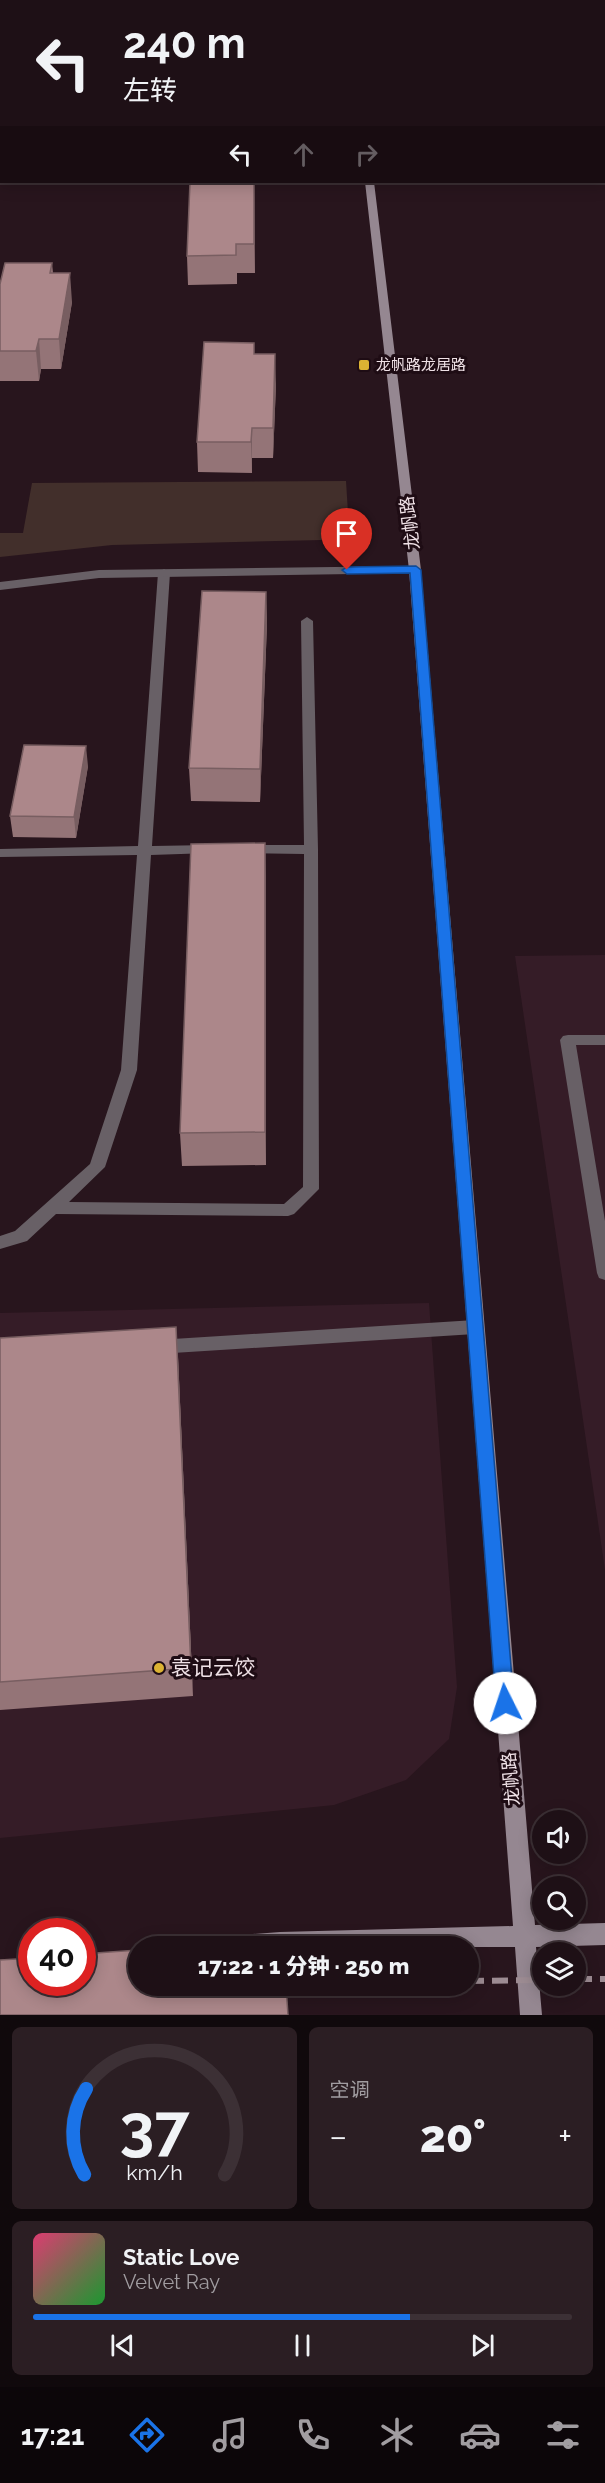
<!DOCTYPE html>
<html lang="zh">
<meta charset="utf-8">
<style>
:root{--surface:#1e1016;--page:#2b1e23;--text:#f1f3f6;--muted:#a19da1;--line:#3c3035;--accent:#1a73e8}
body{margin:0;font-family:Raleway,"Noto Sans SC",sans-serif;background:var(--page);color:var(--text);height:100vh;display:flex;flex-direction:column;font-size:22px;white-space:nowrap}
*{box-sizing:border-box;margin:0}
p{font-size:20px;color:var(--muted)}
.icon{flex:none;width:33px;height:33px;fill:none;stroke:currentColor;stroke-width:2;stroke-linecap:round;stroke-linejoin:round}
.map{position:relative;height:2015px;overflow:hidden}
.sheet{display:flex;flex-direction:column;gap:12px;padding:12px;background:#10090c;flex:1}
.sheet>*{flex:none}
.top-card{position:absolute;left:0px;top:0px;width:606px;height:183px;box-shadow:0 3px 15px #0003,0 0 0 2px var(--line);background:#1e1016;color:var(--text);overflow:hidden}
.fabs{position:absolute;left:532px;top:1810px;display:grid;gap:12px}
.fabs a{display:grid;place-items:center;width:54px;height:54px;border-radius:50%;background:var(--surface);box-shadow:0 3px 15px #0003,0 0 0 2px var(--line);font-size:30px}
.speed{position:absolute;left:18px;top:1918px;display:flex;gap:12px;font-size:30px;font-weight:700;text-align:center}
.speed>*{display:grid;place-content:center;width:78px;height:78px;border-radius:50%;background:var(--surface);box-shadow:0 3px 15px #0003,0 0 0 2px var(--line);line-height:1}
.speed .limit{border:9px solid #d22;background:#fff;color:#111}
.pin{position:absolute;display:grid;place-items:center;width:51px;height:51px;color:#fff;margin:-62px -26px;border-radius:50% 50% 50% 0;rotate:-45deg;box-shadow:0 0 6px #0007}
.pin .icon{rotate:45deg}
.me{position:absolute;width:66px;margin:-33px;rotate:356deg;stroke-linejoin:round;filter:drop-shadow(0 0 4px #0008)}
.turn{display:flex;align-items:center;gap:21px;height:126px;padding:0 24px;font-size:27px}
.turn .icon{width:78px;height:78px;stroke-width:2.5}
.turn b{display:block;font-size:42px;line-height:51px}
.lanes{display:flex;align-items:center;height:57px;padding:0 24px;background:#0003;justify-content:center;gap:30px;direction:ltr}
.lanes .off{opacity:.35}
.big{font-size:45px;font-weight:800;line-height:1.1}
.sheet .card{flex:1;display:flex;flex-direction:column;justify-content:center;gap:9px;min-width:0;padding:0 21px;border-radius:9px;background:var(--page)}
.sheet .dial{align-items:center;gap:0}
.dial svg{height:156px;overflow:visible;fill:none;stroke:var(--line);stroke-width:7;stroke-linecap:round;text-anchor:middle}
.dial text{fill:var(--text);stroke:none}
.song{display:flex;align-items:center;gap:18px}
.cover{width:72px;height:72px;border-radius:9px;background:linear-gradient(135deg,hsl(340 70% 55%),hsl(130 70% 35%))}
.played{height:6px;border-radius:3px;background:linear-gradient(90deg,var(--accent) 70%,var(--line) 70%)}
.keys{display:flex;justify-content:space-around;direction:ltr}
.heat{display:flex;justify-content:space-between;align-items:center;font-size:33px;direction:ltr}
.sheet .tiles{flex:1;display:grid;gap:12px;grid-template-columns:1fr 1fr}
.card:last-child{grid-column:span 2}
.trip{position:absolute;left:128px;top:1936px;width:351px;height:60px;border-radius:30px;background:var(--surface);box-shadow:0 3px 15px #0003,0 0 0 2px var(--line);font-weight:800;line-height:60px;text-align:center}
.tabs{display:flex;height:96px;justify-content:space-around;align-items:center;background:#0c0609;color:var(--muted)}
.tabs .icon{width:42px;height:42px}
.tabs .current{color:var(--accent)}
.tabs b{font-size:27px;color:var(--text)}
.map>svg:first-child{display:block}
.built{fill:#351c27}
.green{fill:#422f2b}
.lines{fill:none;stroke-linecap:round;stroke-linejoin:round}
.lane{fill:#686066;fill-rule:evenodd}
.street{fill:#686066;fill-rule:evenodd}
.secondary{fill:#958791;fill-rule:evenodd}
.rail{stroke:#9d8c93;stroke-width:6;stroke-dasharray:16 8;stroke-linecap:butt}
.wall{fill:#947477}
.shaded-wall{fill:#785e61}
.building{fill:#ac878a;stroke:#785e61;stroke-width:1.5}
.route{fill:#1a73e8;stroke:#114b97;stroke-width:1.5}
.poi-dot{fill:#dbb233;stroke:#1e0c14;stroke-width:2}
.labels{text-anchor:middle;stroke-width:6;stroke-linejoin:round;paint-order:stroke}
.far-poi-label{font-size:15px;fill:#efe1e6;stroke:#1e0c14;text-anchor:start}
.street-label{font-size:18px;fill:#efe1e6;stroke:#1e0c14}
.near-poi-label{font-size:21px;fill:#efe1e6;stroke:#1e0c14;text-anchor:start}
</style>
<div class="map">
<svg width="605" height="2015" viewBox="0 0 605 2015">
<rect width="100%" height="100%" fill="#28151d"/>
<!-- built -->
<path class="built" d="M605 955V1570L515 956Z
M429 1303 457 1687 449 1739 406 1780 334 1805 0 1838V1313Z"/>
<!-- green -->
<path class="green" d="M346 481 349 529 322 540 112 545 0 557V533H23L32 483Z"/>
<g class="lines">
<!-- lane -->
<path class="lane" d="M164 569 170 573 152 846 210 845 217 849 210 853 151 855 137 1070 105 1167 69 1202 284 1204 303 1187 304 854 246 853 239 849 246 845H304L301 621 307 617 313 621 318 850 319 1189 294 1214 288 1216 56 1214 27 1241 0 1249V1236L15 1231 90 1164 121 1070 137 855 0 857V849L138 846 158 573Z
M568 1035H605V1045H576L605 1221V1280L599 1278 597 1273 560 1040 563 1036Z
M475 1320 481 1322 484 1327 481 1332 475 1334 157 1354 151 1352 148 1347 151 1342 157 1340Z"/>
<!-- street -->
<path class="street" d="M604 65H605V71H604Z
M415 566 419 567V573L99 578 0 590V582L99 570Z"/>
<!-- secondary -->
<path class="secondary" d="M348 0H356V2H348Z
M365 182H374L421 570 535 1925 605 1923V1945L536 1947 542 2015H520L515 1947H216L219 1939 227 1936 280 1932 513 1926 409 570Z"/>
<!-- rail -->
<path class="rail" d="M576 1979H605
M468 1981 543 1980"/>
</g>
<!-- wall -->
<path class="wall" d="M8 0H63V2H8Z
M548 0H605V37L604 2H549Z
M254 182 255 273H237V284L188 285 187 256Z
M52 263 53 273 72 302 61 369H41L39 381H0V284Z
M254 354 276 384 273 458H252V473L198 472 197 442Z
M266 592 267 624 260 802 191 801 189 768Z
M88 766 76 838 13 837 10 816Z
M266 876V1165L182 1166 180 1133Z
M0 1338 178 1357 193 1696 0 1710Z"/>
<!-- shaded-wall -->
<path class="shaded-wall" d="M2 42V78L0 83V48Z
M70 273 72 302 61 369 59 339Z
M39 339 41 369 39 381 36 351Z
M275 354 276 384 273 458V428Z
M252 428V473L251 442Z
M266 592 267 624 260 802V769Z
M86 746 88 766 76 838 74 817Z
M265 843 266 876V1165L265 1132Z
M176 1327 178 1357 193 1696 191 1668Z"/>
<!-- building -->
<path class="building" d="M195 0H249V2H195Z
M409 0H460V2H409Z
M556 0H605V11L604 2H557Z
M0 28H2V42L0 48Z
M190 182H254V244H236V255L187 256Z
M5 263H52L50 273H70L59 339H39L36 351H0V284Z
M204 342 254 343V354H275L273 428H252L251 442H197Z
M202 591 266 592 260 769 189 768Z
M24 745 86 746 74 817 10 816Z
M265 843V1132L180 1133 191 844Z
M176 1327 191 1668 0 1682V1338Z
M283 1940 284 1947H186Z
M138 1950V1986H286L288 2015H0V1960L32 1958V1983H82V1954Z"/>
<!-- route -->
<path class="route" d="M416 566 421 570 514 1703 511 1709 505 1711 498 1709 496 1703 410 573 347 574 342 570 347 567Z"/>
<!-- markers -->
<g class="poi-dot">
<rect x="358" y="359" width="12" height="12" rx="3"/>
<circle cx="159" cy="1668" r="6"/>
</g>
<g class="labels">
<!-- far-poi labels -->
<g class="far-poi-label">
<text x="376" y="370">龙帆路龙居路</text>
</g>
<!-- street labels -->
<g class="street-label">
<text transform="translate(410 523) rotate(-97)" y="6">龙帆路</text>
<text transform="translate(511 1779) rotate(-95)" y="6">龙帆路</text>
</g>
<!-- near-poi labels -->
<g class="near-poi-label">
<text x="171" y="1675">袁记云饺</text>
</g>
</g>
</svg>
<div class="fabs">
<a><svg class="icon" aria-label="sound" viewBox="0 0 24 24"><path d="M4 9h4l5-4v14l-5-4H4zM17 9q2 3 0 6"/></svg></a>
<a><svg class="icon" aria-label="search" viewBox="0 0 24 24"><circle cx="10" cy="10" r="6"/><path d="M15 15l6 6"/></svg></a>
<a><svg class="icon" aria-label="layers" viewBox="0 0 24 24"><path d="M12 4l9 5-9 5-9-5zM3 14l9 5 9-5"/></svg></a>
</div>
<div class="speed"><div class="limit">40</div></div>
<div class="pin" style="left:347px;top:570px;background:#d93025"><svg class="icon" aria-label="arrive" viewBox="0 0 24 24"><path d="M6 21V4h12l-3 4 3 4H6"/></svg></div>
<svg class="me" style="left:505px;top:1703px" viewBox="-20 -20 40 40"><circle r="19" fill="#fff"/><path d="M0-13L10 11 0 6-10 11z" fill="#1a73e8"/></svg>
<div class="trip">17:22 · 1 分钟 · 250 m</div>
<div class="top-card">
<div class="turn"><svg class="icon" aria-label="left" viewBox="0 0 24 24"><path d="M17 20v-9H6M10 6l-5 5 5 5"/></svg><div><b>240 m</b>左转</div></div>
<div class="lanes"><svg class="icon" aria-label="left" viewBox="0 0 24 24"><path d="M17 20v-9H6M10 6l-5 5 5 5"/></svg><svg class="icon off" aria-label="ahead" viewBox="0 0 24 24"><path d="M12 20V5M6 11l6-6 6 6"/></svg><svg class="icon off" aria-label="right" viewBox="0 0 24 24"><path d="M7 20v-9h11M14 6l5 5-5 5"/></svg></div>
</div>
</div>
<section class="sheet">
<div class="tiles">
<div class="card dial"><svg viewBox="0 0 100 80">
<path d="M14 69A42 42 0 1 1 86 69"/>
<path d="M14 69A42 42 0 0 1 15 25" stroke="#1a73e8"/>
<text x="50" y="56" font-size="32" font-weight="700">37</text>
<text x="50" y="72" font-size="11">km/h</text>
</svg></div>
<div class="card"><p>空调</p>
<div class="heat"><a>−</a><b class="big">20°</b><a>+</a></div>
</div>
<div class="card">
<div class="song"><i class="cover"></i><div><b>Static Love</b><p>Velvet Ray</p></div></div>
<div class="played"></div>
<div class="keys"><svg class="icon" aria-label="previous" viewBox="0 0 24 24"><path d="M18 5L8 12l10 7zM5 5v14"/></svg><svg class="icon" aria-label="pause" viewBox="0 0 24 24"><path d="M8 5v14M16 5v14"/></svg><svg class="icon" aria-label="next" viewBox="0 0 24 24"><path d="M6 5l10 7-10 7zM19 5v14"/></svg></div>
</div>
</div>
</section>
<nav class="tabs">
<b>17:21</b>
<svg class="icon current" aria-label="directions" viewBox="0 0 24 24"><path d="M12 3l9 9-9 9-9-9zM9 14v-3h6M13 9l2 2-2 2"/></svg>
<svg class="icon" aria-label="music" viewBox="0 0 24 24"><path d="M9 18V5l10-2v13"/><circle cx="6" cy="18" r="3"/><circle cx="16" cy="16" r="3"/></svg>
<svg class="icon" aria-label="phone" viewBox="0 0 24 24"><path d="M5 4h4l2 5-3 2q2 4 5 5l2-3 5 2v4C11 20 4 13 5 4z"/></svg>
<svg class="icon" aria-label="climate" viewBox="0 0 24 24"><path d="M12 3v18M4 7l16 10M4 17L20 7"/></svg>
<svg class="icon" aria-label="car" viewBox="0 0 24 24"><path d="M5 17H2v-5l4-1 3-4h7l3 4 3 1v5h-3M9 17h6M6 11h13"/><circle cx="7" cy="17" r="2"/><circle cx="17" cy="17" r="2"/></svg>
<svg class="icon" aria-label="filters" viewBox="0 0 24 24"><path d="M4 7h16M4 17h16"/><circle cx="9" cy="7" r="2"/><circle cx="15" cy="17" r="2"/></svg>
</nav>
